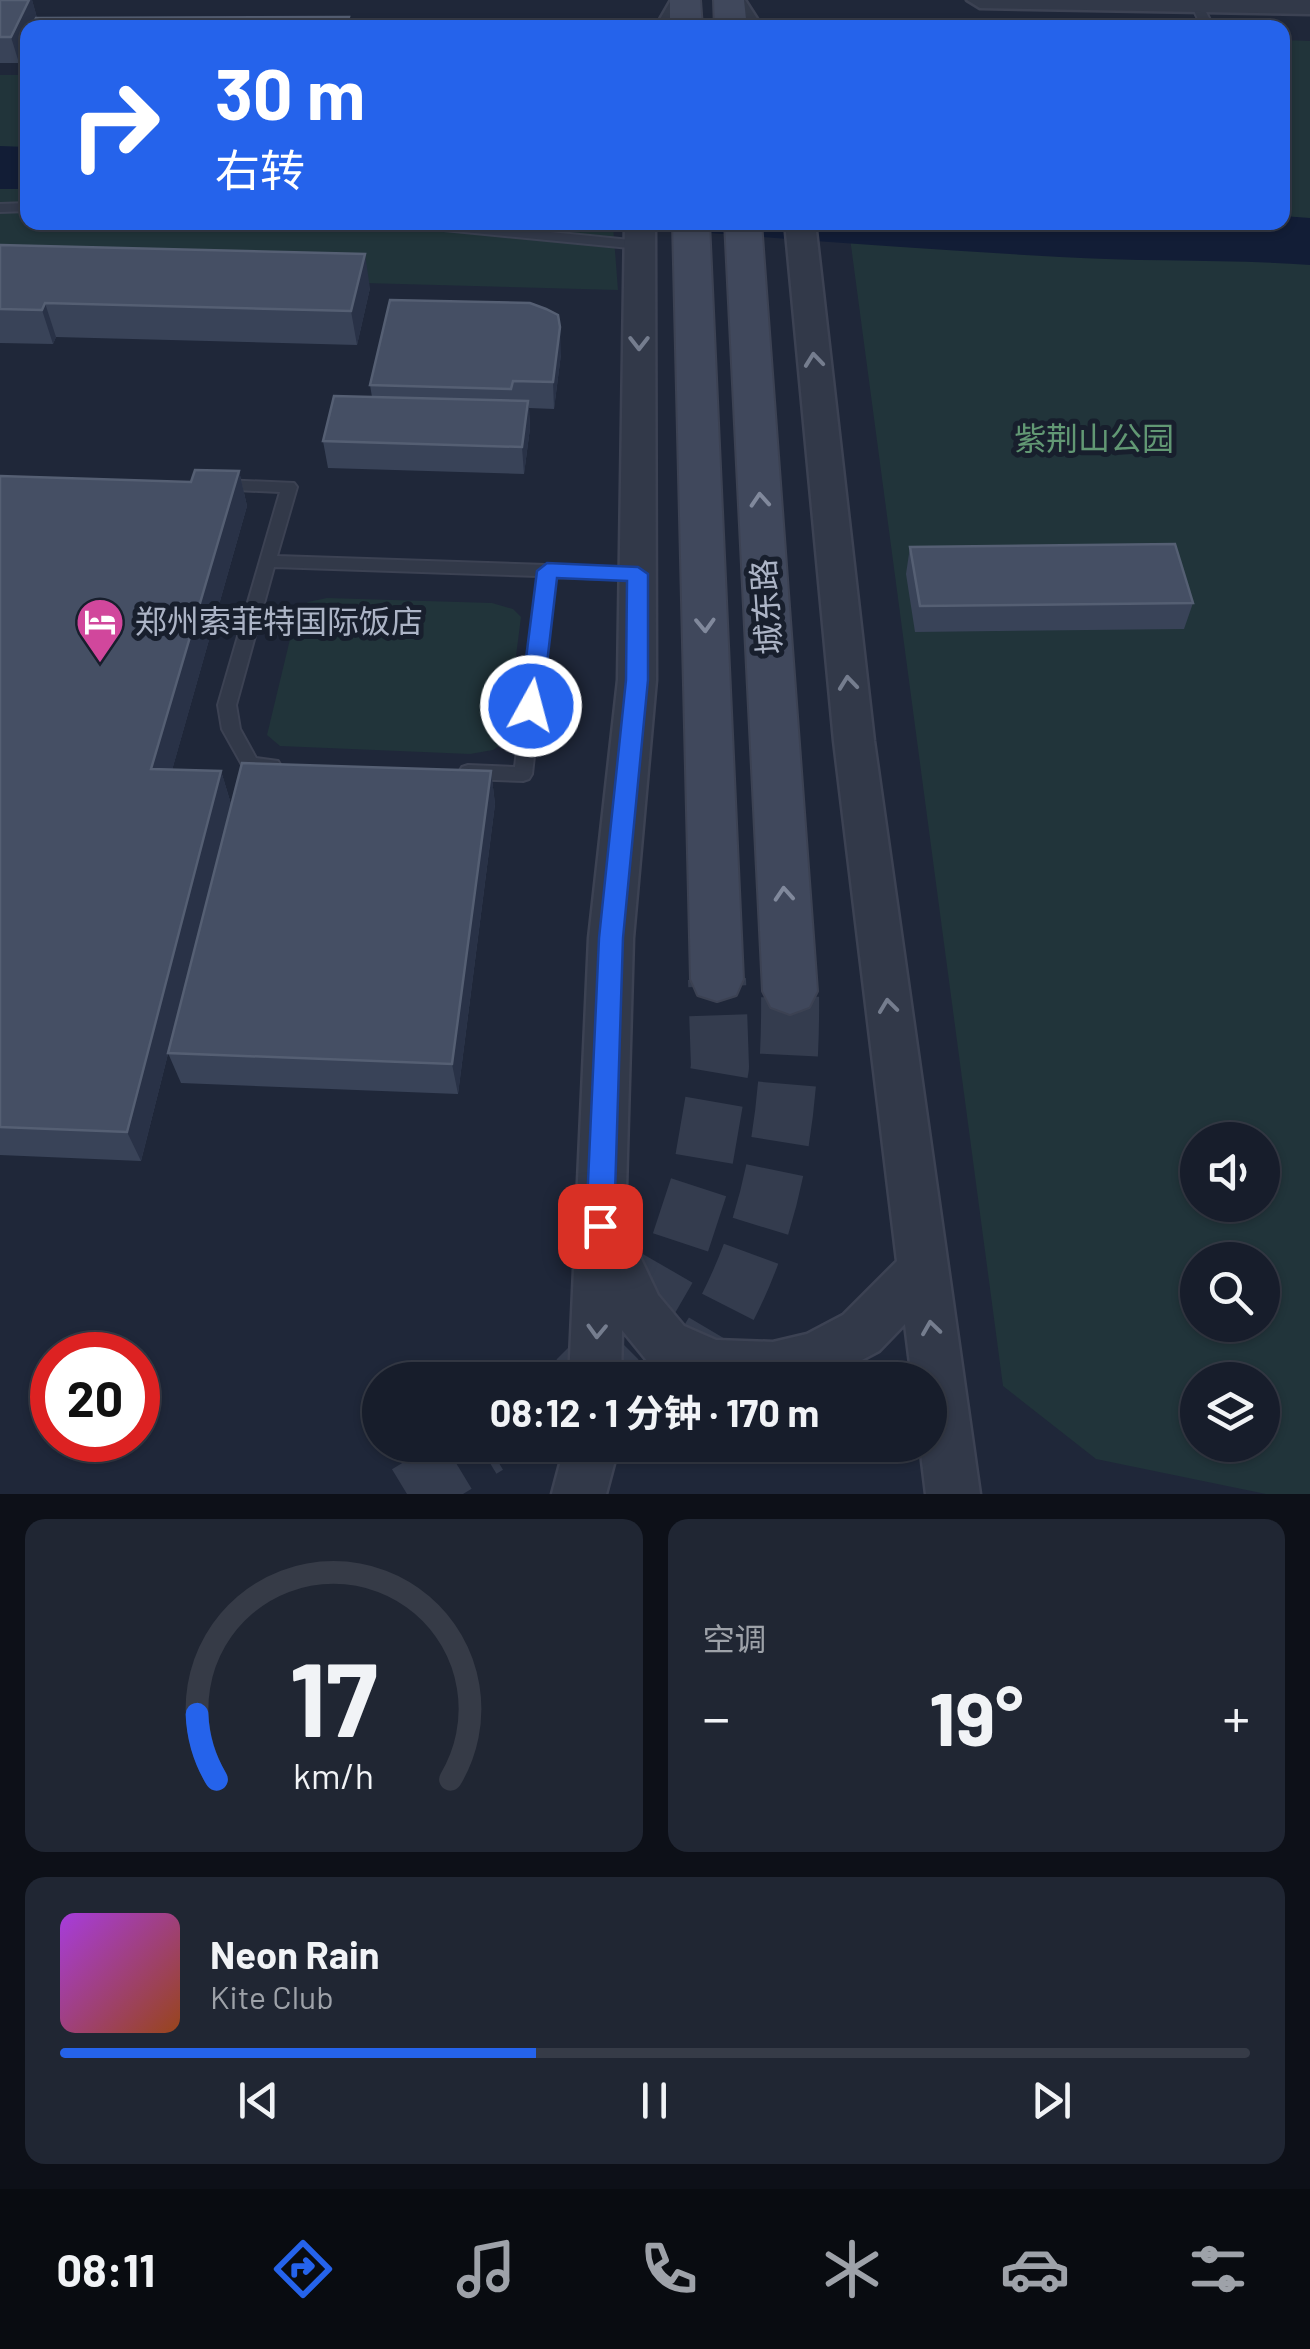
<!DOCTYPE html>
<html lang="zh">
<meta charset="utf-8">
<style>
:root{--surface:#171d2b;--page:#202633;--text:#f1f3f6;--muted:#9ea2a9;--line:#363b47;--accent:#2563eb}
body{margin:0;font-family:Barlow,"Noto Sans SC",sans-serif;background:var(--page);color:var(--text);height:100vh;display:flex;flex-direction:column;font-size:38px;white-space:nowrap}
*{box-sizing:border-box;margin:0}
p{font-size:32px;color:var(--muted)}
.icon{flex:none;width:55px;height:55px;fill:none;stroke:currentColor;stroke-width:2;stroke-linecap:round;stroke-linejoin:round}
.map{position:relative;height:1494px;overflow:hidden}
.panel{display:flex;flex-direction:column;gap:25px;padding:25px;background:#0d1018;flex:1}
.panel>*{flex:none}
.guide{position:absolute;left:20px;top:20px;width:1270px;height:210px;border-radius:20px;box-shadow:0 2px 8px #0004,0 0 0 2px var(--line);background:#2563eb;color:#fff;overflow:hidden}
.tools{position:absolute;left:1180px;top:1122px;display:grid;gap:20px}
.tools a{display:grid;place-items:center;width:100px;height:100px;border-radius:50%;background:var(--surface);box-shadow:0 2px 8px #0004,0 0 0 2px var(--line);font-size:50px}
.speed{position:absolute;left:30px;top:1332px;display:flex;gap:20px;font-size:50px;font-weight:700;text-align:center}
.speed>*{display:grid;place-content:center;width:130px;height:130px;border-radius:50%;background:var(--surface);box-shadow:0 2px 8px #0004,0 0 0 2px var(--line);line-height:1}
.speed .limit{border:15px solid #d22;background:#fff;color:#111}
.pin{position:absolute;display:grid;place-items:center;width:85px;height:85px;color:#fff;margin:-42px;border-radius:20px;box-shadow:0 5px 15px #0006}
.me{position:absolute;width:110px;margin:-55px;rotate:7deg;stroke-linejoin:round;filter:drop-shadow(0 0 8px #0008)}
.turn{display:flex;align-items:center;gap:35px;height:210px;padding:0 30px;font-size:45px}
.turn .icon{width:130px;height:130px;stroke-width:2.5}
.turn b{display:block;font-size:70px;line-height:85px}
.big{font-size:75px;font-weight:700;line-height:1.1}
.panel .card{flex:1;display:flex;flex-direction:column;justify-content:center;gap:15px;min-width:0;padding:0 35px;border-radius:20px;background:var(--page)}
.panel .dial{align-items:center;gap:0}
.dial svg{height:260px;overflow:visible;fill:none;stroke:var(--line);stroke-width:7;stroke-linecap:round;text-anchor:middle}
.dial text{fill:var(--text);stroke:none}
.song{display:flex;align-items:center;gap:30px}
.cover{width:120px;height:120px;border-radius:15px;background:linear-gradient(135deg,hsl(280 70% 55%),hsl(20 70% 35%))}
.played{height:10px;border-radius:5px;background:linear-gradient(90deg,var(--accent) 40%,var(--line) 40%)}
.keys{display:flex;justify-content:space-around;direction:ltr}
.heat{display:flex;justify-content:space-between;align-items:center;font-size:55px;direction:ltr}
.panel .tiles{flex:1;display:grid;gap:25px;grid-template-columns:1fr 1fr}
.card:last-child{grid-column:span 2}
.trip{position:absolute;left:362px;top:1362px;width:585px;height:100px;border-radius:50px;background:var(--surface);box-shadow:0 2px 8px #0004,0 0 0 2px var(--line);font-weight:700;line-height:100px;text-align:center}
.dock{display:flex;height:160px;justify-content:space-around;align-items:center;background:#090c11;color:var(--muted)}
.dock .icon{width:70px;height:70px}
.dock .active{color:var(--accent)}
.dock b{font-size:45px;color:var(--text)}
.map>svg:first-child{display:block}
.green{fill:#21343a;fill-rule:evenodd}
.water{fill:#121d36}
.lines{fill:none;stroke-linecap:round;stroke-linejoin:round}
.secondary-tunnel{stroke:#343c4e;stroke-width:58;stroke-dasharray:58 29;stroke-linecap:butt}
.service-casing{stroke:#3c4253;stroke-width:4}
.tertiary-casing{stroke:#3c4253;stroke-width:5}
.secondary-casing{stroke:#3c4253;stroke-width:4}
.service{fill:#323949;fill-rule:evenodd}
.tertiary{fill:#323949;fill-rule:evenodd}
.secondary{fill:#40485c;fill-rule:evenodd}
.wall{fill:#394358}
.shaded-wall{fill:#293247}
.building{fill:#454f64;stroke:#555f73;stroke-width:2.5}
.oneway{stroke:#757d8e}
.oneway2{stroke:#81899c}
.route{fill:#2563eb;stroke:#184099;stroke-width:2.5}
.labels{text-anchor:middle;stroke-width:10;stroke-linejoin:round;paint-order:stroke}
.park-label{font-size:32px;fill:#629874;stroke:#181f2d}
.street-label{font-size:32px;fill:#acb4c6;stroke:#181f2d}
.poi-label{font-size:32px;fill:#acb4c6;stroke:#181f2d;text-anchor:start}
</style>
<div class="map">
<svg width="1310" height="1494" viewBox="0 0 1310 1494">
<rect width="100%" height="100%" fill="#1f2739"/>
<!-- green -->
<path class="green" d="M1283 40 1310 41V1494H1266L1096 1459 1003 1386 848 223 1282 222ZM1198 1140H1262V1205H1198ZM1198 1260H1262V1325H1198ZM1198 1380H1262V1445H1198Z
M0 75H27V155H0Z
M0 189H27L28 222 613 225 618 290 0 273Z
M327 598 492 603 513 609 521 617 505 742 493 750 470 754 280 746 267 735 297 610 308 602Z"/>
<!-- water -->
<path class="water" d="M0 146 27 147V189H0Z
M1283 216 1310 218V265C1227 259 1144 262 1060 257 899 248 738 235 577 223L1282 222Z"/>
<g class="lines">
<!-- secondary-tunnel -->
<path class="secondary-tunnel" d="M577 1380 638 1319 678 1250 700 1183 720 1067 717 979
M681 1380C768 1270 792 1129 790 991
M407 1494 488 1445"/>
<!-- service casing -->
<g class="service-casing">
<path id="service" d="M1193 2H1201L1214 28H1202L1191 4Z
M28 203V211L0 212V204Z
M397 222H449L640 241 647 245 640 249 403 226Z
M221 480 294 483 297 487 277 556 638 568 646 574 638 580 554 577 532 774 529 779 523 781 468 779 462 777 459 772 462 767 468 765 515 767 538 576 274 567 236 705 240 729 256 758 278 761 281 766 278 771C268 774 255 773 245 770L222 729 218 705 280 492 216 489 213 485Z"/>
</g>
<!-- tertiary casing -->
<g class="tertiary-casing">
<path id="tertiary" d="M671 0H697L681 28H655Z
M719 0H745L763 28H737Z
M967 0H1310V14L980 8Z
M625 222H655L656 680 633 938 625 1225 658 1295 684 1326 716 1340 773 1342 807 1334 843 1315 897 1261 834 741 785 222H815L874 741 980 1494H926L920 1445H930V1380H912L905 1324 879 1351 824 1380H687L648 1362 622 1330 621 1380H569L589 938 618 680Z
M565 1445H619L606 1494H552Z"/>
</g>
<!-- secondary casing -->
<g class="secondary-casing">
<path id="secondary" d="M670 0H700L702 28H670Z
M714 0H744L747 28H715Z
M673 222H709L743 979 736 995 717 1001 698 995 691 979Z
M725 222H761L817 991 809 1007 790 1014 771 1007 763 991Z"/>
</g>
<!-- service -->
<use href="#service" class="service"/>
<!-- tertiary -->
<use href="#tertiary" class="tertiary"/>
<!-- secondary -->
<use href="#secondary" class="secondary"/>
</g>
<!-- wall -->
<path class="wall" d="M0 0H32L37 18 28 28V53L26 47 19 63H0Z
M0 245 370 288 357 345 56 337 53 344 0 343Z
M561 354 554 409 529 408 530 428 524 474 328 468 323 441 372 397 370 385Z
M239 471 247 506 172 770 221 771 231 804 141 1161 0 1155V476L191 482Z
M910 547 1193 603 1184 629 915 632 906 574Z
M491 771 495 804 458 1094 181 1083 168 1053Z"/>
<!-- shaded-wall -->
<path class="shaded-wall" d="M29 0H32L38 21 35 28H28V44H25L26 47 19 63 11 37Z
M365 254 370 288 357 345 351 311Z
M45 303 56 337 53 344 42 310Z
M560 327 561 354 554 409 553 382Z
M528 401 530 428 524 474 522 447Z
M239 471 247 506 163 802 151 769Z
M221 771 231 804 141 1161 127 1132Z
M491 771 495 804 458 1094 452 1064Z"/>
<!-- building -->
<path class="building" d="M0 0H29L11 37H0Z
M349 17 346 28H32L36 18Z
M0 245 365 254 351 311 45 303 42 310 0 309Z
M390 300 530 303 546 309 558 315 560 327 553 382 513 381 511 389 370 385Z
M334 396 528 401 522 447 323 441Z
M195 470 239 471 151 769 221 771 127 1132 0 1127V476L191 482Z
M1175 544 1193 603 920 606 910 547Z
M242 763 491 771 452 1064 168 1053Z"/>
<!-- one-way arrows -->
<defs><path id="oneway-chevron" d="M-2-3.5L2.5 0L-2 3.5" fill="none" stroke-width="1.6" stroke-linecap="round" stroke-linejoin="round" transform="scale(2.5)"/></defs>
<g class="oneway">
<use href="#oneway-chevron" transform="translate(639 343) rotate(90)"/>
<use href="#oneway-chevron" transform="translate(814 360) rotate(-96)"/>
<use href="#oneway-chevron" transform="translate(848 683) rotate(-96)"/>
<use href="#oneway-chevron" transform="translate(888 1006) rotate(-97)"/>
<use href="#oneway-chevron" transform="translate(931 1328) rotate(-98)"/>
<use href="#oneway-chevron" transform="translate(597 1331) rotate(92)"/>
</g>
<g class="oneway2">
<use href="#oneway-chevron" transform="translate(760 500) rotate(-94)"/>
<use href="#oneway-chevron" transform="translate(705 625) rotate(88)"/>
<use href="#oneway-chevron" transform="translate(784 894) rotate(-94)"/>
</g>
<!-- route -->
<path class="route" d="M547 563 638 567 648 574V680L623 938 614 1226 610 1235 600 1239 590 1235 586 1226 599 938 626 680 627 581 557 578 542 706 531 714 520 706 537 571Z"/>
<!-- icons -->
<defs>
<g id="hotel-pin" transform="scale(2.5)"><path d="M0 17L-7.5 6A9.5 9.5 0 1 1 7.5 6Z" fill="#d1479c" stroke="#181f2d"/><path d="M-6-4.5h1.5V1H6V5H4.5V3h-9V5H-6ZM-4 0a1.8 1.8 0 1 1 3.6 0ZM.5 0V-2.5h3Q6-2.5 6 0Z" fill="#fff"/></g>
</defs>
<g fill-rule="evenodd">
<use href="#hotel-pin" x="100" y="622"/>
</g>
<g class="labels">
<!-- park labels -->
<g class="park-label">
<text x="1094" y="450">紫荆山公园</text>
</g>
<!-- street labels -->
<g class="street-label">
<text transform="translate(767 607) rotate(-94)" y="11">城东路</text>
</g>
<!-- poi labels -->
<g class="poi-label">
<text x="135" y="633">郑州索菲特国际饭店</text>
</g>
</g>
</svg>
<div class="tools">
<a><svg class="icon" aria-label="sound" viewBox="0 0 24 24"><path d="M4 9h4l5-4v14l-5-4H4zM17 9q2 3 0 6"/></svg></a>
<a><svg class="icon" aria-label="search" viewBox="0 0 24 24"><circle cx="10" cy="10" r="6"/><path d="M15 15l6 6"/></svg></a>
<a><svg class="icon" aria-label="layers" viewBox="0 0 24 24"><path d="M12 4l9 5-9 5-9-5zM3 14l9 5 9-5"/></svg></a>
</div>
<div class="speed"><div class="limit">20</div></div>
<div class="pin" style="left:600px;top:1226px;background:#d93025"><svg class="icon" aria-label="arrive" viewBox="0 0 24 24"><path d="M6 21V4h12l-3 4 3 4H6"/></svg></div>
<svg class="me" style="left:531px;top:706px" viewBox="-20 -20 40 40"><circle r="17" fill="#2563eb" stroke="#fff" stroke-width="3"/><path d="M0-11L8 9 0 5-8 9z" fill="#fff"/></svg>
<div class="trip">08:12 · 1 分钟 · 170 m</div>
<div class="guide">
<div class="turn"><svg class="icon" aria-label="right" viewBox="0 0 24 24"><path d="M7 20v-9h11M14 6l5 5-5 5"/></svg><div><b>30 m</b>右转</div></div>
</div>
</div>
<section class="panel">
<div class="tiles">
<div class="card dial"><svg viewBox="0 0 100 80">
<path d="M14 69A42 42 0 1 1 86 69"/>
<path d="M14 69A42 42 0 0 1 8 49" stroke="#2563eb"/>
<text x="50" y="56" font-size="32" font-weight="700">17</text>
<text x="50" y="72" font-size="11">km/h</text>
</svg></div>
<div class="card"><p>空调</p>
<div class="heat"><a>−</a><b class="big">19°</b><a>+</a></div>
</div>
<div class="card">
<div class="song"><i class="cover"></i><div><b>Neon Rain</b><p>Kite Club</p></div></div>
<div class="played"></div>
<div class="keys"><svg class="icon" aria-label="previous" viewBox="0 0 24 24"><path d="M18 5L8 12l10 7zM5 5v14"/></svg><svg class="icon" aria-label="pause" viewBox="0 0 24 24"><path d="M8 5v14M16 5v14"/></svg><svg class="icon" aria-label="next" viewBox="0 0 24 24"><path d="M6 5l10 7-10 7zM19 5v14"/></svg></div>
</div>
</div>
</section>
<nav class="dock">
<b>08:11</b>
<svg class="icon active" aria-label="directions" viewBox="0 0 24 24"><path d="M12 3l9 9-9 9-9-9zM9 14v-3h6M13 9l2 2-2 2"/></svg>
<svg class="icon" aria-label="music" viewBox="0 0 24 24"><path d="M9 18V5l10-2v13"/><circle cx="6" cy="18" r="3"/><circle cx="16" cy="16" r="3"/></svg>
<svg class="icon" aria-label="phone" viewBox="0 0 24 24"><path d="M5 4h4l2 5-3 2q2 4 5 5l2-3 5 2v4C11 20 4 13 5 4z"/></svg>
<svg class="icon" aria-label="climate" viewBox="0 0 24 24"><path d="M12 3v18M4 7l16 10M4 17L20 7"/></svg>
<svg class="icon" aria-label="car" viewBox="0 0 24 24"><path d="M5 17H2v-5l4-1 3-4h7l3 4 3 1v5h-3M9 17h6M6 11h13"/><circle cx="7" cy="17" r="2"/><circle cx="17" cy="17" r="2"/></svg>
<svg class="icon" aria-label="filters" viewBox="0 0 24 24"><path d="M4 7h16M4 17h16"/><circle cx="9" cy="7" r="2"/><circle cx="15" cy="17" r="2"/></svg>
</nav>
